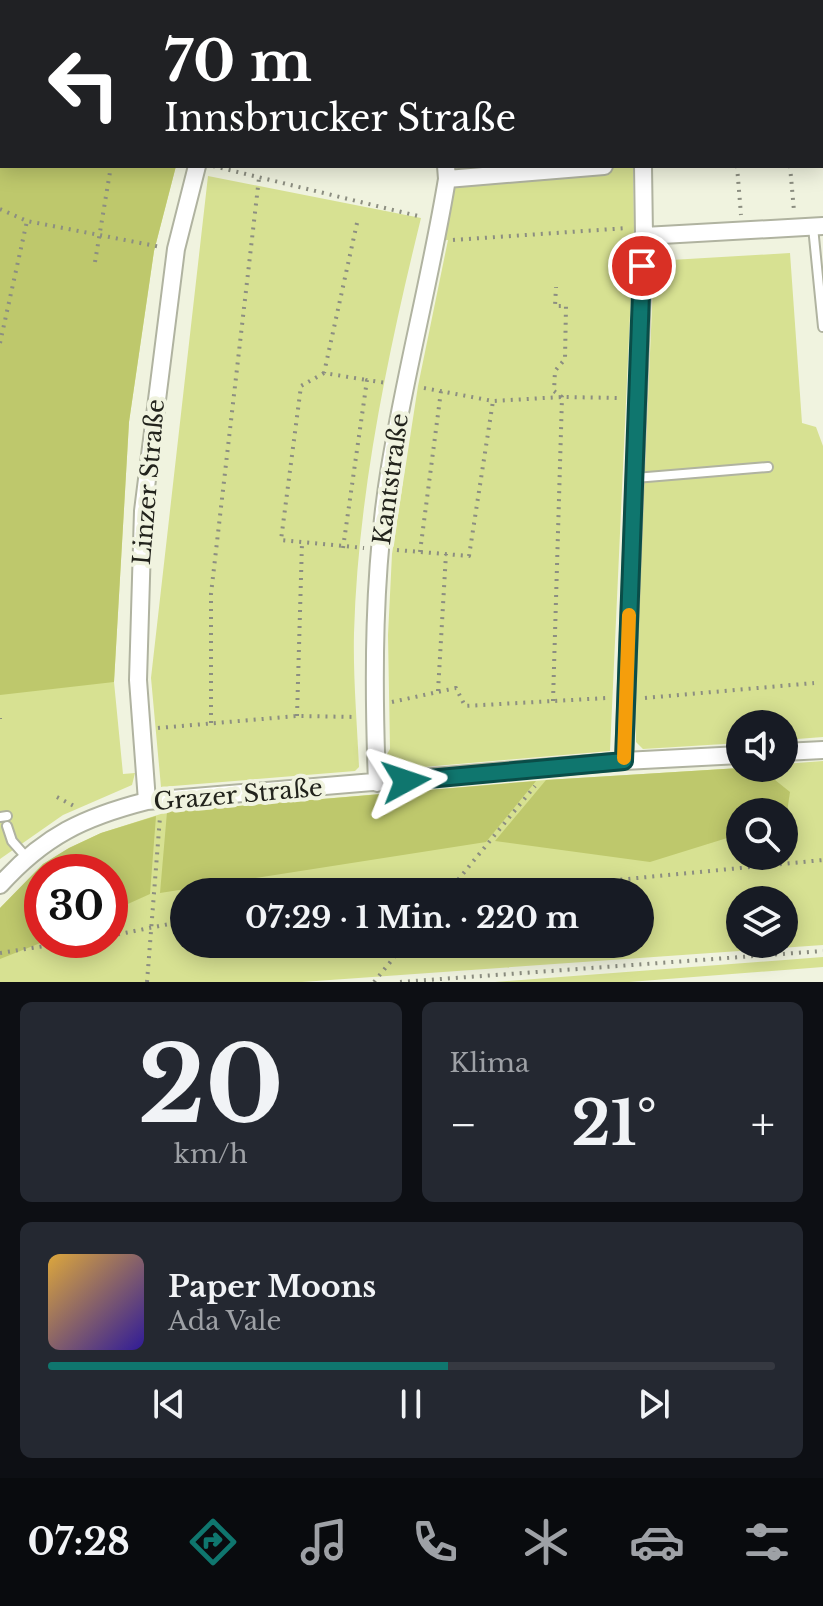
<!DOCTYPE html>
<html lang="de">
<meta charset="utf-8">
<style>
:root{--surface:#171b24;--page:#242831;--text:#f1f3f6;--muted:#9ea1a6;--line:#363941;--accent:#0f766e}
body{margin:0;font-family:"Libre Baskerville",serif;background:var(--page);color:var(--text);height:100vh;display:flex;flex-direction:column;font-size:30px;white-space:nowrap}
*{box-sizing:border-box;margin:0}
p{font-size:26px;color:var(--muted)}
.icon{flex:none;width:44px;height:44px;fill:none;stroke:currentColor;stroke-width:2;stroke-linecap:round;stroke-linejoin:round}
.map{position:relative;height:982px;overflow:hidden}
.sheet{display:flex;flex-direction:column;gap:20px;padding:20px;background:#0d0f14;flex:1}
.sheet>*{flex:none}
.guide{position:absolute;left:0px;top:0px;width:824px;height:168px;box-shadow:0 4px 20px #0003;background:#202124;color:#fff;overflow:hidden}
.tools{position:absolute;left:726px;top:710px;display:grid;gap:16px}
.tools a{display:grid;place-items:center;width:72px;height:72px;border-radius:50%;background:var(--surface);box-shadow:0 4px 20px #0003;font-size:40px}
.speed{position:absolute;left:24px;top:854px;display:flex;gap:16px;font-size:40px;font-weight:700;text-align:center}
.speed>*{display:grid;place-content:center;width:104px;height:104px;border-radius:50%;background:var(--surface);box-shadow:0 4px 20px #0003;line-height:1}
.speed .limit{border:12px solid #d22;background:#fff;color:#111}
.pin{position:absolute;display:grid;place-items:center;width:68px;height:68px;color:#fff;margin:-34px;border:4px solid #fff;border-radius:50%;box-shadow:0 2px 8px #0007}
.me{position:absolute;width:88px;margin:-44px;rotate:85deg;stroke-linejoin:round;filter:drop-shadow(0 0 6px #0008)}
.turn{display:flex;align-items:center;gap:28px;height:168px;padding:0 32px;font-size:36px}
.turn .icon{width:104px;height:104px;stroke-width:2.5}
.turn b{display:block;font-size:56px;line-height:68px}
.big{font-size:60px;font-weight:800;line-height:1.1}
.sheet .widget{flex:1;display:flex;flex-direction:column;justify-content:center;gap:12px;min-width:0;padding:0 28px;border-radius:12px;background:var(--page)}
.sheet .dial{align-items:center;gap:0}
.dial b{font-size:104px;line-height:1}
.song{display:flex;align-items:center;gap:24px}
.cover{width:96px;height:96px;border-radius:12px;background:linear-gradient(135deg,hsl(40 70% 55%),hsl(250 70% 35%))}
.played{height:8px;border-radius:4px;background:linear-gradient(90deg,var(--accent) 55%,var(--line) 55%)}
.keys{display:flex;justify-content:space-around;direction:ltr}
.heat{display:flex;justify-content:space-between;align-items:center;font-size:44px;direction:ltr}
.sheet .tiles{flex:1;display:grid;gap:20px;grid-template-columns:1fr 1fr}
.widget:last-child{grid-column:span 2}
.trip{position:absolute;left:170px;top:878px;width:484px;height:80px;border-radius:40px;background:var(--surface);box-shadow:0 4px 20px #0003;font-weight:800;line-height:80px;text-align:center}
.dock{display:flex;height:128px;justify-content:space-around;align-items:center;background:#090b0e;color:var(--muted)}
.dock .icon{width:56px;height:56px}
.dock .current{color:var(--accent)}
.dock b{font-size:36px;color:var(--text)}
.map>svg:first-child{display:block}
.green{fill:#d7e192;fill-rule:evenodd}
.forest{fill:#bec86c}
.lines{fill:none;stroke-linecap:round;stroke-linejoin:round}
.service-casing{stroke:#b0b3a0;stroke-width:12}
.minor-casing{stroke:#b0b3a0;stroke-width:20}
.path{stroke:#8c8e81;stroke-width:4;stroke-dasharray:2 6;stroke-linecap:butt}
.service{stroke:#fff;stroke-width:8}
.minor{stroke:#fff;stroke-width:16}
.route-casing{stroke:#0a4d48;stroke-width:20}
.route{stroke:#0f766e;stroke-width:14}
.slow{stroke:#f59e0b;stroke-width:14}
.labels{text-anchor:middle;stroke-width:8;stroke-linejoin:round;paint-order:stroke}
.street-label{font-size:24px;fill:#22231c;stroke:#f0f3df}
</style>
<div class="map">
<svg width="823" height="982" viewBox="0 0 823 982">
<rect width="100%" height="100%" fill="#f0f3df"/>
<!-- green -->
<path class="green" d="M0 0H246L2 2V166H176L154 251 129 422 114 682 123 774 135 773 132 785 63 815 0 859Z
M605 166H633L634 228 610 751 377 771 390 749 388 635 392 554 418 386 448 240 437 241 447 179Z
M208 176 421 218C388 353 358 493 354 633 353 677 357 722 359 767L355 771 161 787 151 678Z
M790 253 802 423 816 427 823 446V737L784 740V724H740V743L643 749 636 742 635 699 654 261Z
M823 761V945L302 982H0V908L43 864 69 848 101 833 167 812 546 780 740 768H784V764ZM740 812H784V856H740ZM42 872H110V940H42ZM184 892H640V944H184ZM740 900H784V944H740Z
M823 957V967L629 982H495Z"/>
<!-- forest -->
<path class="forest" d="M0 0H120L2 2V166H176L154 251 129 422 114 682 0 695Z
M740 768H760L790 792 786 819 784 820V812H740V834L650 862 495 841 546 780Z
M536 781 486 842 160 893 167 812Z
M156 816 150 894 110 912V872H42V940H48L0 959V908L43 864 69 848 101 833Z"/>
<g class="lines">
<!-- service casing -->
<g class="service-casing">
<path id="service" d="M434 0V2
M755 0V2
M822 35H823
M813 227 823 327
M635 478 768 467
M0 817 7 816
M7 826 12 841 27 858"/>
</g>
<!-- minor casing -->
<g class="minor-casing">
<path id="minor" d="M633 0V2
M266 2 267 0
M446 166 447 179 604 166
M644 236 823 226
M784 752 823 750
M624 761 644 236 643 166
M377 783C373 678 373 571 390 467 406 370 431 276 447 179
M147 801 138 680 143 511 176 249 197 166
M0 885C44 836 84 817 147 801L624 761 740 755"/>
</g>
<!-- path -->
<path class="path" d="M310 0 315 2
M725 0V2
M42 2 43 0
M363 2 364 0
M0 129 2 124
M822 157H823
M213 166 422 217
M737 166 741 215
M790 166 794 211
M0 209 27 221 161 247
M357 223 324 373 367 380
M453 240 628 228
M95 262 111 166
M0 343 27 221
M324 373 301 386 281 540 364 548
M424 388 493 401 562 397 622 398
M343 548 367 380 387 383
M397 550 469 556 493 401
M420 552 441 391
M438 691 446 554
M645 698 814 683
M553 701 562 397 554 391 555 371 565 359 566 306H555L556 287
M392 702 456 688 465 706 607 698
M297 716 302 543
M0 718V719
M211 723V594L259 178
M158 728 297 716 357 717
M57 797 76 807
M448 892 535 786
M493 892 823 860
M110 936 184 921
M0 953 84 940
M147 982 160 817
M374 982 405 944
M400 982 823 951"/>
<!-- service -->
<use href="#service" class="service"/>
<!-- minor -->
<use href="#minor" class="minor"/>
</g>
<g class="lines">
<!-- route casing -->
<g class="route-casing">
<path id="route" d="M406 781 624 761 642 266"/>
</g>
<!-- route -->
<use href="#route" class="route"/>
<!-- slow -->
<path class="slow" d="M624 758 629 615"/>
</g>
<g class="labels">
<!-- street labels -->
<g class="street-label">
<text transform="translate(391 479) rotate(-82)" y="8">Kantstraße</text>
<text transform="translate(149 482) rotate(-85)" y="8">Linzer Straße</text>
<text transform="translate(238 795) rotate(-5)" y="8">Grazer Straße</text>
</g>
</g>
</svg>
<div class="tools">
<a><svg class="icon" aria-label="sound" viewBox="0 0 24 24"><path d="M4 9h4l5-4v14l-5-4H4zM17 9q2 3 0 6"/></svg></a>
<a><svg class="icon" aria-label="search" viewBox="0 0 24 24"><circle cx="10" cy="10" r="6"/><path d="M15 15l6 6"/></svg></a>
<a><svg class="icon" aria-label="layers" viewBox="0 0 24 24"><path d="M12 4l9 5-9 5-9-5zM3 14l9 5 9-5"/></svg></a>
</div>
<div class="speed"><div class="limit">30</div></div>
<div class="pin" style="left:642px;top:266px;background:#d93025"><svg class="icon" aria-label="arrive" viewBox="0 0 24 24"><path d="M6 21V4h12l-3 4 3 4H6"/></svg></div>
<svg class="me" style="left:406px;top:781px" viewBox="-20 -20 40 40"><path d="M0-17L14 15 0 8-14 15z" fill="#0f766e" stroke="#fff" stroke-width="4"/></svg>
<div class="trip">07:29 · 1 Min. · 220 m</div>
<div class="guide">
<div class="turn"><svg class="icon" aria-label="left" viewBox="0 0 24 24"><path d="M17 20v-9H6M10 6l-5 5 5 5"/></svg><div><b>70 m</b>Innsbrucker Straße</div></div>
</div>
</div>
<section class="sheet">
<div class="tiles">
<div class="widget dial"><b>20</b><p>km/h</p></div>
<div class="widget"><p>Klima</p>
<div class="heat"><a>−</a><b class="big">21°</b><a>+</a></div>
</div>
<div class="widget">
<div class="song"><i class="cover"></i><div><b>Paper Moons</b><p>Ada Vale</p></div></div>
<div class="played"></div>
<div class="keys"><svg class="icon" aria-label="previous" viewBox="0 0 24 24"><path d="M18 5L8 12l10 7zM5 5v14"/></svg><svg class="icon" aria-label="pause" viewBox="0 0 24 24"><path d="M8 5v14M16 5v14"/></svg><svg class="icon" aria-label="next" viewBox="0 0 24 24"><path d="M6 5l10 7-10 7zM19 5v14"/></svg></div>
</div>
</div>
</section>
<nav class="dock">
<b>07:28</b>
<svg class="icon current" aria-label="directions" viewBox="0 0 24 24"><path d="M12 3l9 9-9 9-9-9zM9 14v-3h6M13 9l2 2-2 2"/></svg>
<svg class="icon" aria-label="music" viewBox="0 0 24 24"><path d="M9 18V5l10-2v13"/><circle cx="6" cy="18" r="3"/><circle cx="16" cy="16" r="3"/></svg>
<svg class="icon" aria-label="phone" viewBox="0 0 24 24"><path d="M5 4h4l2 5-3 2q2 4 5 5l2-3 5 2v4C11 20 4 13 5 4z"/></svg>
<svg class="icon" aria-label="climate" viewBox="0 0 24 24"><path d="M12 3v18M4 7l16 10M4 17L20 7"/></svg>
<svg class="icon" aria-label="car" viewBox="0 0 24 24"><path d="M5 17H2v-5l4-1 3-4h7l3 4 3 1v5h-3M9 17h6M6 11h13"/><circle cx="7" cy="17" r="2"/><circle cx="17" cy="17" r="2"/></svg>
<svg class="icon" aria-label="filters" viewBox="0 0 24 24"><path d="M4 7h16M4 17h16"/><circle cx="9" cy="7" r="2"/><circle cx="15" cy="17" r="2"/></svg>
</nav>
